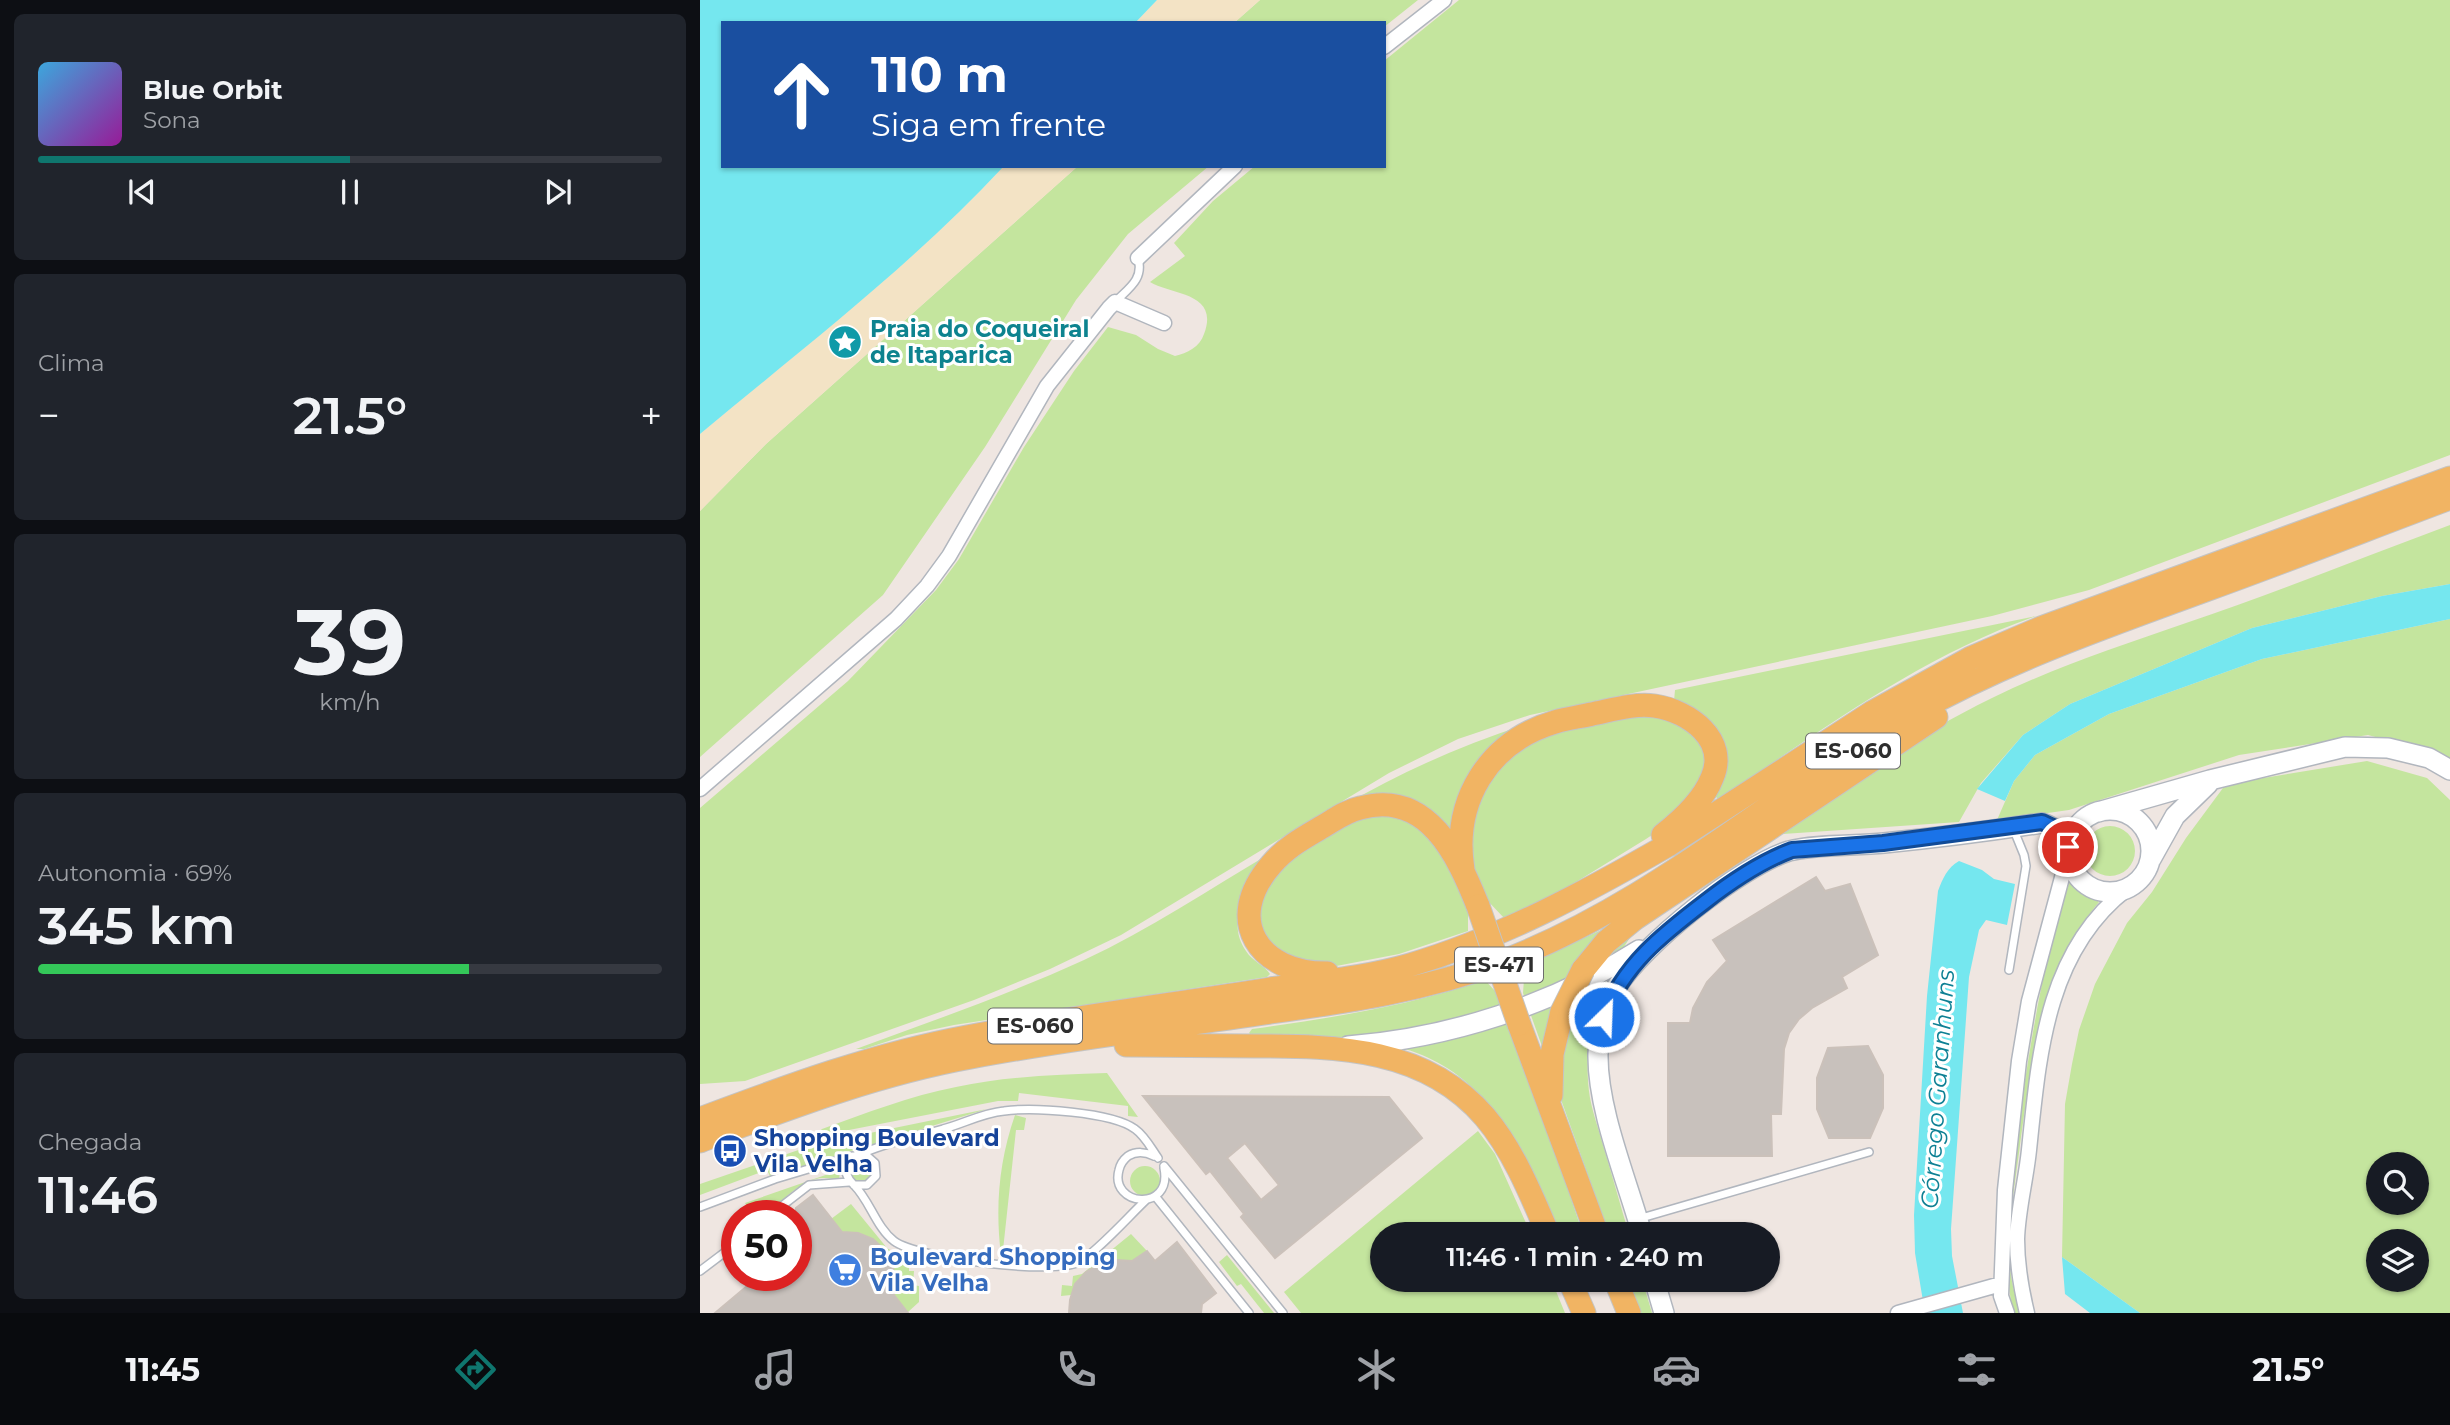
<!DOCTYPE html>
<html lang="pt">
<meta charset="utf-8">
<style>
:root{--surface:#171b24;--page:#20242c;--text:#f1f3f6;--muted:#9ea1a6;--line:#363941;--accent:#0f766e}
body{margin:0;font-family:Montserrat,sans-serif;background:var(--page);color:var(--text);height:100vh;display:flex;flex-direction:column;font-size:26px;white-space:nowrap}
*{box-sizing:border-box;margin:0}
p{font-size:23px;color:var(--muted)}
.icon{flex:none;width:38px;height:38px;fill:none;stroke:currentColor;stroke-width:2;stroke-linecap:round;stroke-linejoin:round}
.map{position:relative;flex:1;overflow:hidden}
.details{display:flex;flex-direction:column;gap:14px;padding:14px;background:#0d0f14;width:700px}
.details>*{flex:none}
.guide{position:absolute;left:21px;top:21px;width:665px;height:147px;border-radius:0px;box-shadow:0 2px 5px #0004;background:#1a4fa0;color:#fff;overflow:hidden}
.buttons{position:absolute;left:1666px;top:1152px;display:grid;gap:14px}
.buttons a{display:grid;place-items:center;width:63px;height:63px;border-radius:50%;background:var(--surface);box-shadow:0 2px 5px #0004;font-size:35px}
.speed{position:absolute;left:21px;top:1200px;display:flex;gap:14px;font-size:35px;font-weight:700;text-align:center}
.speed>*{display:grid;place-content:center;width:91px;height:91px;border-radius:50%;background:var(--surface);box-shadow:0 2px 5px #0004;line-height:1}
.speed .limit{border:10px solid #d22;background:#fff;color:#111}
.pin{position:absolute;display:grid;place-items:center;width:60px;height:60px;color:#fff;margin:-30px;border:4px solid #fff;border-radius:50%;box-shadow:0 2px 7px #0007}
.me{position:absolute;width:77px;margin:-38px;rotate:24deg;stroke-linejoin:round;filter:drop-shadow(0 0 5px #0008)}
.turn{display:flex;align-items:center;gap:24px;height:147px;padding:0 35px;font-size:32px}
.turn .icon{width:91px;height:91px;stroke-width:2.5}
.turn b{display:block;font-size:49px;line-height:60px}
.big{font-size:52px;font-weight:600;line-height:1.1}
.details .tile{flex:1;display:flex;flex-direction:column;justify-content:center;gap:10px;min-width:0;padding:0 24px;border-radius:10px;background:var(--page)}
.details .dial{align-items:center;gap:0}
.dial b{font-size:91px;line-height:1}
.song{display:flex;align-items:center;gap:21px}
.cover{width:84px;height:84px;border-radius:10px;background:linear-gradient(135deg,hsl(200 70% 55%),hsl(300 70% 35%))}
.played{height:7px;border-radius:4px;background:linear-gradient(90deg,var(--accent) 50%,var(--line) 50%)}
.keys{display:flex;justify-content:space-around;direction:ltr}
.heat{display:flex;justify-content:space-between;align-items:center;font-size:38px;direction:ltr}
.charge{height:10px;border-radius:5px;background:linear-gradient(90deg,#34c759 69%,var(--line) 0)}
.trip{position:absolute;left:670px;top:1222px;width:410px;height:70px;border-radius:35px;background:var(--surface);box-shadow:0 2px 5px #0004;font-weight:600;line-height:70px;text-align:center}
.tabs{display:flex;height:112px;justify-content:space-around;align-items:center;background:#090b0e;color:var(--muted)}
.tabs .icon{width:49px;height:49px}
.tabs .current{color:var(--accent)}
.tabs b{font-size:32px;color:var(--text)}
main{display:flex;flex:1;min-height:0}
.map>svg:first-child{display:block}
.green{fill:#c4e59e;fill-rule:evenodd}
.sand{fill:#f3e3c5}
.water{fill:#75e7ef}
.building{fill:#c8c1bc;stroke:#cbc1ba;stroke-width:2;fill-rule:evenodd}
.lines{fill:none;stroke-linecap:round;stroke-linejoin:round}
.lane-casing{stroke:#b1b6be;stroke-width:10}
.street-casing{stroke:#b1b6be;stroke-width:17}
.secondary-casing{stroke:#b1b6be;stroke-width:22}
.primary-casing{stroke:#c4c4c4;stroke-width:25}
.lane{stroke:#fff;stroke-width:7}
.street{stroke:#fff;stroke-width:14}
.secondary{stroke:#fff;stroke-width:19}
.primary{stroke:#f1b463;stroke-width:23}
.primary-bridge-casing{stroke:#c4c4c4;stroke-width:25;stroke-linecap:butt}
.primary-bridge{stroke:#f1b463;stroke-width:23}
.route-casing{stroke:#114b97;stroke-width:18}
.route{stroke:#1a73e8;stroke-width:12}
.labels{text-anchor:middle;stroke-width:6;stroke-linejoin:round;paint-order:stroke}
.shield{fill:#fff;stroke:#6d6d6d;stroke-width:2}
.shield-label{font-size:21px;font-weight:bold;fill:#2e2e2e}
.culture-label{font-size:23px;font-weight:bold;fill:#0d838f;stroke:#fff;text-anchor:start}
.transit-label{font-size:23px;font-weight:bold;fill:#164399;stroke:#fff;text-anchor:start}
.shop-label{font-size:23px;font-weight:bold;fill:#366cbe;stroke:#fff;text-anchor:start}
.water-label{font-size:24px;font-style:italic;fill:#0e8094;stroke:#fff}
</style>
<main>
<section class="details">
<div class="tile">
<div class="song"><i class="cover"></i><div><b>Blue Orbit</b><p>Sona</p></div></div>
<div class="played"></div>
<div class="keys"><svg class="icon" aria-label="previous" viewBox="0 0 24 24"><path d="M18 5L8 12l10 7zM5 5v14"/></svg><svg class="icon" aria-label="pause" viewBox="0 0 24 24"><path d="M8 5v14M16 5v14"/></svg><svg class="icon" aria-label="next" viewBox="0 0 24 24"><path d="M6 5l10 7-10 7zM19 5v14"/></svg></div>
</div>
<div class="tile"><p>Clima</p>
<div class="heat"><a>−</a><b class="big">21.5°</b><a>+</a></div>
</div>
<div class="tile dial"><b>39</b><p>km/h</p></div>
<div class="tile"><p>Autonomia · 69%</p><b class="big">345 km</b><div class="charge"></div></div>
<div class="tile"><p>Chegada</p><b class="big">11:46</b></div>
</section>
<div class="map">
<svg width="1750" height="1313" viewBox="0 0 1750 1313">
<rect width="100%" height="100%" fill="#efe6e1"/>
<!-- green -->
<path class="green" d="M560 0H718L684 27V23H534Z
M759 0H1750V455L1389 590 1292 616 830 715 758 739 689 773 421 935 350 969 274 1000 45 1081 0 1084V808L148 681 236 590 259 559 324 447 374 371 408 327 436 335 458 349 475 356C487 353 500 347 504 334 520 292 471 295 450 282L485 256 474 243 513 201 555 166H684V61Z
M378 166H509L428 234 376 300 285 447 183 595 0 757V511L66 444Z
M1750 525V584L1682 596 1552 628 1370 704 1323 735 1281 783 1259 822 1083 834C1147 782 1218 734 1292 698 1355 667 1420 646 1486 623 1574 593 1662 558 1750 525Z
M1336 616C1219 657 1121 731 1019 799L1014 796C1023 732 1033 735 974 701L975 690Z
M1750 619V760L1738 754 1668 735 1539 755 1369 810 1297 820 1314 781 1335 755 1409 714 1562 659Z
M948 713 996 732 1007 759 993 794 958 831 946 839 863 890 804 918 786 899 772 868 769 831 790 776 837 736Z
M846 718 829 725 751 828 643 806C708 768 774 740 846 718Z
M1667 761 1727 778 1750 800V1313H1440L1362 1257 1365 1104 1372 1064 1379 1030 1395 984 1427 923 1452 892 1486 838 1523 788 1545 781ZM1678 1164H1717V1202H1678ZM1678 1241H1717V1279H1678Z
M701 814 738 842 768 908V931L699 954 631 967 579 955 555 921 574 870 651 818Z
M1385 851a25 25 0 1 1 50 0a25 25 0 1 1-50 0Z
M574 851C555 881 522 916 546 951 552 961 564 965 570 974L567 977 254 1025 207 1035 164 1049H156C232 1021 310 994 384 960 450 929 511 888 574 851Z
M1370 882 1399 902C1342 970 1333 1053 1321 1137 1316 1180 1307 1223 1310 1266 1311 1282 1316 1298 1320 1313H1315C1289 1262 1342 938 1370 882Z
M910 926H938C902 975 880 1036 890 1098 893 1114 899 1130 903 1145 912 1175 920 1204 929 1234H909L823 993 825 965Z
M785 980 804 1001 883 1234H860C821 1149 788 1063 684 1044 671 1041 656 1042 642 1041 612 1039 581 1037 551 1035L549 1033 552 1029C632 1018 708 1006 785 980Z
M407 1073 438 1117 428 1116V1106L319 1093 318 1101H298L113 1137 122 1129C166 1113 210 1096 256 1087 306 1076 357 1075 407 1073Z
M287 1109 70 1176 67 1170 0 1195V1184L116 1144Z
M315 1115 326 1118 324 1130H316L303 1250 311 1251 310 1256 301 1255C295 1207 299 1161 315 1115Z
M778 1131 795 1154 831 1234H682V1279H851L865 1313H601L584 1292Z
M148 1170a12 12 0 1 1 24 0a12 12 0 1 1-24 0Z
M430 1181a15 15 0 1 1 30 0a15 15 0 1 1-30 0Z
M140 1170 139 1181C105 1168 87 1202 62 1215 58 1217 51 1216 46 1216L51 1212 45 1203Z
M151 1204 187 1248 209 1262V1271H214L213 1285 219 1286V1302L208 1312 194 1295 196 1279 193 1264 185 1250 142 1232 131 1219Z
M431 1234 447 1251 432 1261C404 1259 382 1268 371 1295L361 1296 362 1285 372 1286 373 1276 382 1274Z
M527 1255 574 1313H564L541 1284 537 1286 519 1262Z
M926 1279H942L952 1313H938Z"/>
<!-- sand -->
<path class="sand" d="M457 0H560L534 23H435Z
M304 166H378L66 444 0 511V434C103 347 212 265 304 166Z"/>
<!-- water -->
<path class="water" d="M0 0H457L435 23H23V166H304C212 265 103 348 0 434Z
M1750 584V619L1562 659 1409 714 1335 755 1314 781 1305 801 1277 789 1323 735 1370 704 1552 628 1682 596Z
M1259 861 1282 870 1294 879 1315 884 1307 925 1286 920 1279 930 1269 977 1251 1229 1252 1256 1263 1313H1225L1215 1253 1214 1215 1227 996 1238 891C1243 878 1247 868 1259 861Z
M1362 1257 1440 1313H1390L1365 1294Z"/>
<!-- building -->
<path class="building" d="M1116 877 1125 891 1150 884 1178 955 1142 977 1147 988 1112 1008 1099 1019 1089 1033 1084 1049 1081 1114H1071L1072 1156H968V1023H990L993 1008 1007 982 1027 961 1013 940Z
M1168 1046 1183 1075V1108L1170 1138H1129L1117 1109V1078L1128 1048Z
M443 1096 689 1097 722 1138 575 1258 541 1217 544 1214 510 1171 506 1174ZM545 1143 579 1185 561 1200 527 1158Z
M113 1195 142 1232 158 1233 173 1239 185 1250 192 1264 196 1279 194 1295 208 1313H15L53 1281 67 1284 68 1276H96V1208Z
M477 1242 516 1293 502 1304 501 1313H369L370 1300 375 1284 386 1272 400 1264 416 1260 432 1261 447 1251 455 1261Z"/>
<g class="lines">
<!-- lane casing -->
<g class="lane-casing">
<path id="lane" d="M416 301C429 288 444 279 438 258
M1309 970 1326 866 1324 855 1313 828
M161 1154C187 1142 215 1137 243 1129 263 1124 282 1113 304 1111 333 1107 412 1112 435 1129 445 1136 451 1148 458 1158
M454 1156C446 1152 436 1151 428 1156 423 1160 420 1165 419 1170 409 1206 473 1213 464 1168
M464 1166 583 1313
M154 1185H167L176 1176 175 1163 166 1155C144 1152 139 1171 154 1185 170 1201 176 1227 194 1241 218 1259 353 1275 379 1262 396 1253 430 1215 446 1200
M455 1196 549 1313
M0 1207 75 1179 152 1156
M69 1216 109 1185 149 1182
M938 1219 1169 1152
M0 1271 37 1243"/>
</g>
<!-- street casing -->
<g class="street-casing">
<path id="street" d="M684 47 744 0
M438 258 535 166
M0 789 196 619 227 586 249 556 347 386 409 308 415 302 464 323
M1198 1313 1301 1284
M1307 1313 1301 1296 1305 1190 1319 1061 1329 1001 1368 855
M1327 1313C1321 1288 1317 1265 1317 1239 1318 1209 1326 1180 1329 1150 1339 1055 1346 951 1427 889"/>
</g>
<!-- secondary casing -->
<g class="secondary-casing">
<path id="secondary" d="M1369 851a41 41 0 1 1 82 0a41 41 0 1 1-82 0Z
M1398 812 1510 780 1645 747 1688 748 1729 758 1750 770
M1451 859 1475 816 1508 784
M648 1046C750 1038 852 1005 939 950
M942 1234C927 1180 897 1109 898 1054 899 1031 905 1007 916 988 942 945 1041 866 1089 851 1115 844 1156 846 1184 843 1237 838 1290 831 1342 823 1358 828 1367 838 1368 855
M954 1279 964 1313"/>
</g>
<!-- primary casing -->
<g class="primary-casing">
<path id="primary" d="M763 870C752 801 788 742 855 722 867 718 880 717 892 714 912 710 934 703 955 706 989 711 1029 740 1012 778 1003 801 982 820 963 835
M883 970 906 942 934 919 1236 717
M627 973C559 974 523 920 571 865 585 848 603 838 622 827 634 820 646 811 660 808 728 789 758 856 778 906
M819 1024 897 1234
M426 1045C468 1045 511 1046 554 1046 638 1046 726 1048 785 1117 813 1150 831 1194 848 1234
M851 1095 852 1054 862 1012
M0 1119C88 1086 175 1054 267 1037 367 1018 469 1005 570 989 616 982 665 978 710 965 801 938 886 892 968 845L1173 712 1271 658 1341 628 1750 478
M0 1141C89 1108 177 1074 271 1057 370 1038 471 1027 571 1012 650 1001 725 990 801 962 953 905 1075 792 1214 713 1308 660 1410 625 1511 588 1591 559 1670 528 1750 498
M869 1279 884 1313
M915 1279 929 1313"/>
</g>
<!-- lane -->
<use href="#lane" class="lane"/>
<!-- street -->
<use href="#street" class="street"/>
<!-- secondary -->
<use href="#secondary" class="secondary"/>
<!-- primary -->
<use href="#primary" class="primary"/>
<!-- primary-bridge casing -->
<g class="primary-bridge-casing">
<path id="primary-bridge" d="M778 906 819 1024
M862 1012 883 970"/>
</g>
<!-- primary-bridge -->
<use href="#primary-bridge" class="primary-bridge"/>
</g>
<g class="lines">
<!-- route casing -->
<g class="route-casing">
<path id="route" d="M904 1017C922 966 963 934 1005 902 1032 881 1060 862 1092 850L1183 843 1342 822 1355 828 1368 847"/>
</g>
<!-- route -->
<use href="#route" class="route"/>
</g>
<!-- icons -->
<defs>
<g id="sight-disc" transform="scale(1.75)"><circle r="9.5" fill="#0f9aa8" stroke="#fff"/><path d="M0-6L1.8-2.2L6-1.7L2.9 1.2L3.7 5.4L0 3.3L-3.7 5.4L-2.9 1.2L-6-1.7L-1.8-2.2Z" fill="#fff"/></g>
<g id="bus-disc" transform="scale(1.75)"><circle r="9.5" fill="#1a4fb4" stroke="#fff"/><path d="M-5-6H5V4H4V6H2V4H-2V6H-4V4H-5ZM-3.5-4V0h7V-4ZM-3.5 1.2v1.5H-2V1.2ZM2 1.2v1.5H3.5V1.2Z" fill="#fff"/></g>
<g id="supermarket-disc" transform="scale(1.75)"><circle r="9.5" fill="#3f7fe0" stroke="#fff"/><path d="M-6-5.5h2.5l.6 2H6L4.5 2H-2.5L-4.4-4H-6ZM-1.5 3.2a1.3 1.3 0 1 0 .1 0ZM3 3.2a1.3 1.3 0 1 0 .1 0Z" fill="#fff"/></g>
</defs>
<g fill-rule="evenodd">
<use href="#sight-disc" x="145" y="342"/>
<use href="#bus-disc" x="30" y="1151"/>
<use href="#supermarket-disc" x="145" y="1270"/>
</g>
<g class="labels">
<!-- shield labels -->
<g class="shield">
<rect x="1106" y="733.5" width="94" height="35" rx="5"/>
<rect x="755" y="947.5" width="88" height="35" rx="5"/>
<rect x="288" y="1008.5" width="94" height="35" rx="5"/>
</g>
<g class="shield-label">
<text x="1153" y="758">ES-060</text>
<text x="799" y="972">ES-471</text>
<text x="335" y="1033">ES-060</text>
</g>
<!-- culture labels -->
<g class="culture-label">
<text x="170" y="337">Praia do Coqueiral<tspan x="170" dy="26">de Itaparica</tspan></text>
</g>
<!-- transit labels -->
<g class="transit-label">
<text x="54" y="1146">Shopping Boulevard<tspan x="54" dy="26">Vila Velha</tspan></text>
</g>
<!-- shop labels -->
<g class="shop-label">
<text x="170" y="1265">Boulevard Shopping<tspan x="170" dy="26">Vila Velha</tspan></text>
</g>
<!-- water labels -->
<g class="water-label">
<text transform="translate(1238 1089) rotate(-86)" y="8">Córrego Garanhuns</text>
</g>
</g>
</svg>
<div class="buttons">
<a><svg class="icon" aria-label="search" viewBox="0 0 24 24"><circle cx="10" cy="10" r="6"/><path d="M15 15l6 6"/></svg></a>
<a><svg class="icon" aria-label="layers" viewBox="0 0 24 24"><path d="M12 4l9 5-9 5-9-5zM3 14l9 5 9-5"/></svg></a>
</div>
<div class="speed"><div class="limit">50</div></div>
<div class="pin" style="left:1368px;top:847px;background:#d93025"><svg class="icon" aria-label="arrive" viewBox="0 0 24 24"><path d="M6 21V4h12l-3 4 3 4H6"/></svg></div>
<svg class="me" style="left:904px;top:1017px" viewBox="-20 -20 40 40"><circle r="17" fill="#1a73e8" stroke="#fff" stroke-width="3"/><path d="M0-11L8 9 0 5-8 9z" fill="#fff"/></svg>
<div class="trip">11:46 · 1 min · 240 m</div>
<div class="guide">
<div class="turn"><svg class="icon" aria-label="ahead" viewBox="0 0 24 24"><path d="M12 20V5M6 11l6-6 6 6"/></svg><div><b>110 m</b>Siga em frente</div></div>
</div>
</div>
</main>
<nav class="tabs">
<b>11:45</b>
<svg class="icon current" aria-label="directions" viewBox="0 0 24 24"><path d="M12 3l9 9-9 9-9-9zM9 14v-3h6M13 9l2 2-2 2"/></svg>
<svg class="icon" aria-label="music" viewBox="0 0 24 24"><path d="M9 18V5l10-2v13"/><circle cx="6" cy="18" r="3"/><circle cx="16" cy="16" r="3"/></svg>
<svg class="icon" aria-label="phone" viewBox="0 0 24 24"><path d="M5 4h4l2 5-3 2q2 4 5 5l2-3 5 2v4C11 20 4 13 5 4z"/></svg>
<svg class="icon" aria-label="climate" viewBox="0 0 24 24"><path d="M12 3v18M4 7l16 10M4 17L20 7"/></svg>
<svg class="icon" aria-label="car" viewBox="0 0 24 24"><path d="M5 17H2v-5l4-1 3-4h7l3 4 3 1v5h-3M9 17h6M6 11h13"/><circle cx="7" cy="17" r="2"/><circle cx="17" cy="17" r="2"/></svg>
<svg class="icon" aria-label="filters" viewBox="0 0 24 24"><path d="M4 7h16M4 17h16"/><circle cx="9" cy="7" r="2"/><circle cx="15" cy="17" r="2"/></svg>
<b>21.5°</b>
</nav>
